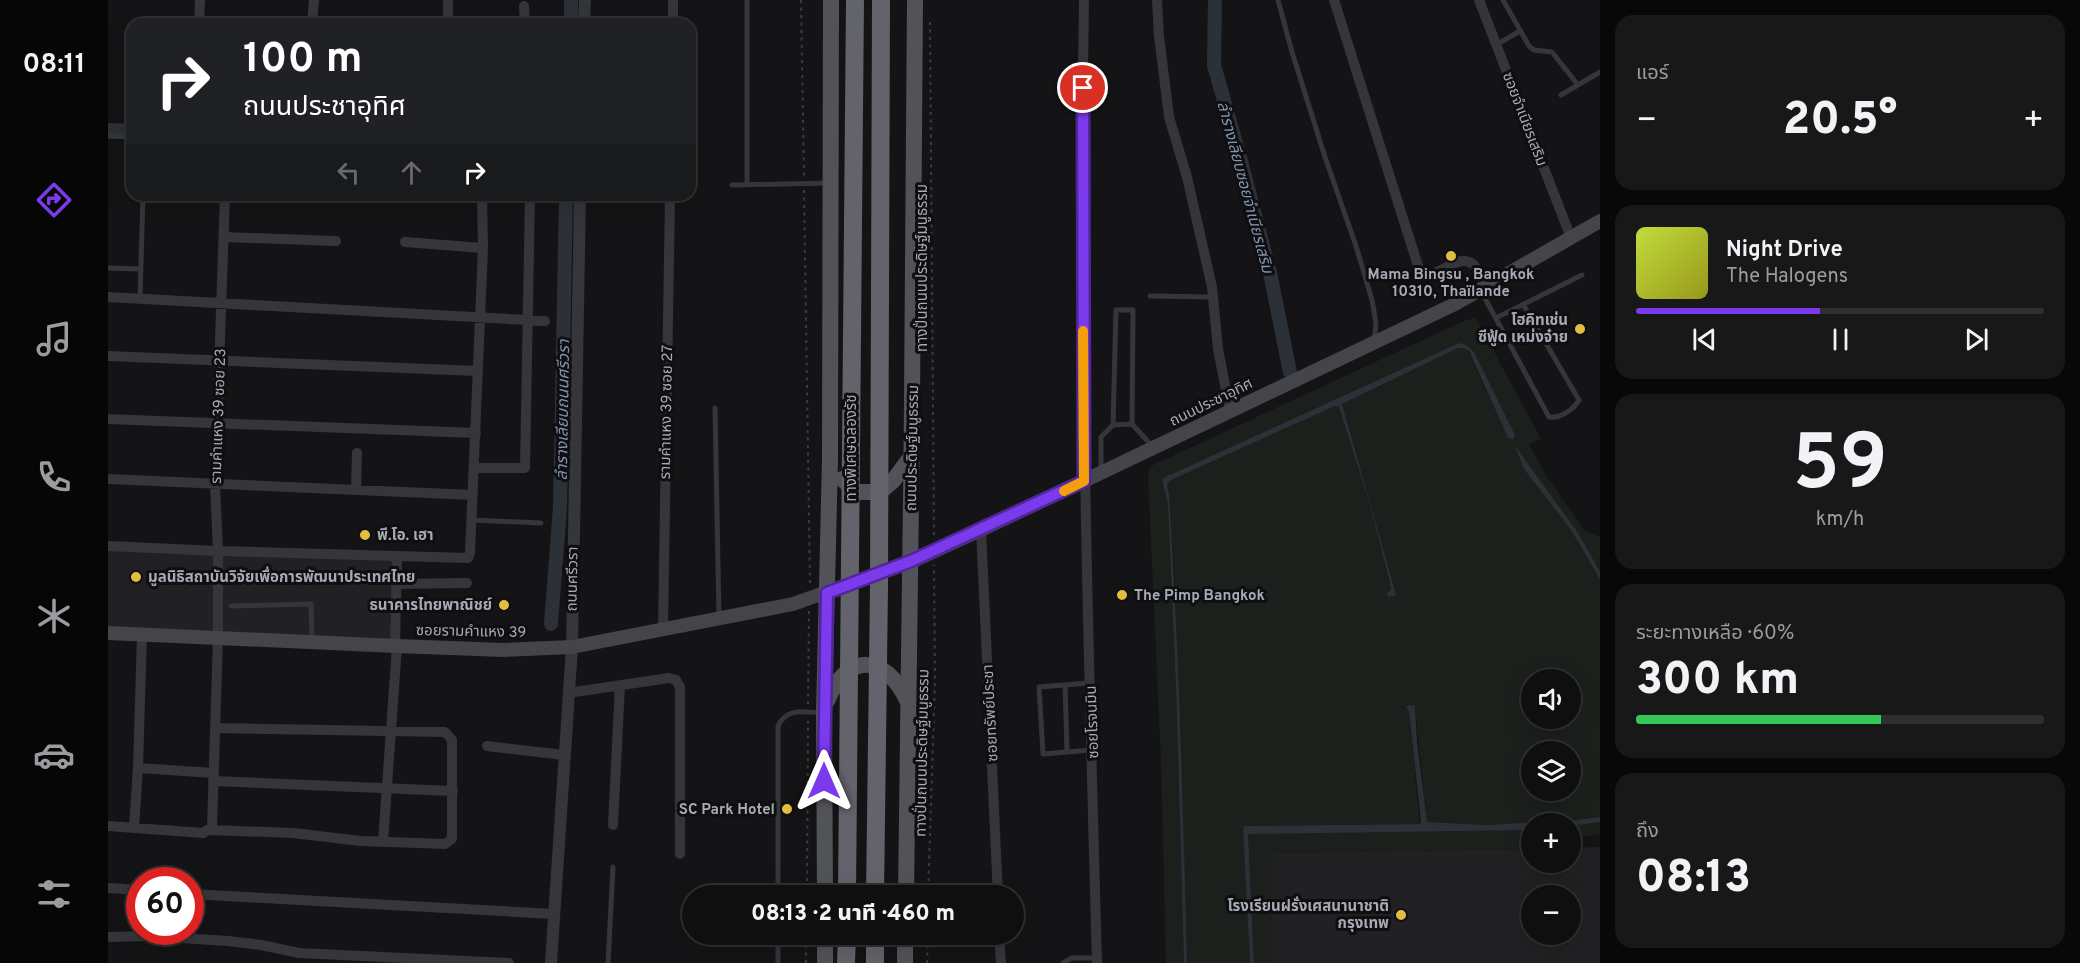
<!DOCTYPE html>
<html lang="th">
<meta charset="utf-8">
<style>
:root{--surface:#0f0f10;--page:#181819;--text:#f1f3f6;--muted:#9b9c9f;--line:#2f2f30;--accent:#7c3aed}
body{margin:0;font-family:Overpass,"Noto Sans Thai",sans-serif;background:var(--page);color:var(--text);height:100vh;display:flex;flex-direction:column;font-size:22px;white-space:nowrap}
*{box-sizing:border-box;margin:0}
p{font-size:20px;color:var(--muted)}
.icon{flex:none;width:33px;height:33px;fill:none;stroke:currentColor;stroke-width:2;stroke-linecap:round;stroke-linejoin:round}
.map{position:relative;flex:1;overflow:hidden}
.panel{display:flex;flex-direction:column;gap:15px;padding:15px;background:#080809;width:480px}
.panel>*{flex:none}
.top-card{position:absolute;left:18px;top:18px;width:570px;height:183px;border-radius:18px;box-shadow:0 6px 24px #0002,0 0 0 2px var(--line);background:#202124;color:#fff;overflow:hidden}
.fabs{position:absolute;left:1413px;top:669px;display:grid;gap:12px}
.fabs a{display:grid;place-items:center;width:60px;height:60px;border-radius:50%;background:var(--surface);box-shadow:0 6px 24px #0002,0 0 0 2px var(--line);font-size:30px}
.speed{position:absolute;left:18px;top:867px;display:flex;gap:12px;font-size:30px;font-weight:700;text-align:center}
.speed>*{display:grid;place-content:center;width:78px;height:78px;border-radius:50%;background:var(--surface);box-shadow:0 6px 24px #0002,0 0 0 2px var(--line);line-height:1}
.speed .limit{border:9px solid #d22;background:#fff;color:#111}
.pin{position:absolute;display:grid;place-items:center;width:51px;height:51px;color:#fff;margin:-26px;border:3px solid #fff;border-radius:50%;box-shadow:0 2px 6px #0007}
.me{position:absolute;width:66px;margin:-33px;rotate:0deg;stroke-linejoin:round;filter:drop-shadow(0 0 4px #0008)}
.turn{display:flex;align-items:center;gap:21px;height:126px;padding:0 18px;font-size:27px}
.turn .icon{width:78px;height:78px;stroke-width:2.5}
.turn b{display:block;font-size:42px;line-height:51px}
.lanes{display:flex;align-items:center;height:57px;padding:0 18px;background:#0003;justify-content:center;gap:30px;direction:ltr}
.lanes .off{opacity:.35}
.big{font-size:45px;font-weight:800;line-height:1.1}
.panel .card{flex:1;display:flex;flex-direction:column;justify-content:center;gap:9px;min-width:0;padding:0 21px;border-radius:18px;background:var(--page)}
.panel .dial{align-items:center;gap:0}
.dial b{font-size:78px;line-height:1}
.song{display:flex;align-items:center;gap:18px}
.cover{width:72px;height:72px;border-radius:9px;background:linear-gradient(135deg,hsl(70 70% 55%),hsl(60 70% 35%))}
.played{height:6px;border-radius:3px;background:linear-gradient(90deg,var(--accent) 45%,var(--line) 45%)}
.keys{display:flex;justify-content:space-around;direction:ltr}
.heat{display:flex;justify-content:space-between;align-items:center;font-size:33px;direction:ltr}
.charge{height:9px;border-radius:4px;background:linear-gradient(90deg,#34c759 60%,var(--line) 0)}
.trip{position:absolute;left:574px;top:885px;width:342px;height:60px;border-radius:30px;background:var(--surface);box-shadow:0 6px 24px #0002,0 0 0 2px var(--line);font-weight:800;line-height:60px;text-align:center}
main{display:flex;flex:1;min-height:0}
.menu{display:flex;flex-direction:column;width:108px;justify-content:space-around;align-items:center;background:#060606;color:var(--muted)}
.menu .icon{width:42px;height:42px}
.menu .active{color:var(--accent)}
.menu b{font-size:27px;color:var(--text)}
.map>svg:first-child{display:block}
.built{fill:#212023;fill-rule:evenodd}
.green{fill:#1b201c;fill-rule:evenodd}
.water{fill:#2c3138}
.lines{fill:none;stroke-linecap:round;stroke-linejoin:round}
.canal{stroke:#2c3138;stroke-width:14}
.path{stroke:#3c3d41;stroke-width:2;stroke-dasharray:3 4.5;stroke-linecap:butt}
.service{stroke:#35363a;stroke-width:5}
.minor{stroke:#35363a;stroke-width:10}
.tertiary{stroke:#35363a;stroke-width:12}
.secondary{stroke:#44454a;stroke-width:14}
.primary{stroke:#525359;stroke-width:16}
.motorway{stroke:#62636b;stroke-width:18}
.motorway-bridge{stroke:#62636b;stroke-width:18}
.route-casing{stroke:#51269a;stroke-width:15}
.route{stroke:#7c3aed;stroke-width:10}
.slow{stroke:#f59e0b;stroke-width:10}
.poi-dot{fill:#e1bd40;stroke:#0f0f11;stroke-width:2}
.labels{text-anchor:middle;stroke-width:6;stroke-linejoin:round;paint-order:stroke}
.street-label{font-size:15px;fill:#a7aab5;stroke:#0f0f11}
.poi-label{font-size:15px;font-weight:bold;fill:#a7aab5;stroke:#0f0f11;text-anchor:end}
.water-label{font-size:16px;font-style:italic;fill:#8193ad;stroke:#0f0f11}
</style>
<main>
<nav class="menu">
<b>08:11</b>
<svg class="icon active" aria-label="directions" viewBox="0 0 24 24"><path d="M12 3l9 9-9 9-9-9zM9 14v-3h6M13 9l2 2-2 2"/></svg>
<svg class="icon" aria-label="music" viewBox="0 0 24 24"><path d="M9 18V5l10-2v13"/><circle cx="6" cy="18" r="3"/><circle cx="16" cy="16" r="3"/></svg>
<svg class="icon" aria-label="phone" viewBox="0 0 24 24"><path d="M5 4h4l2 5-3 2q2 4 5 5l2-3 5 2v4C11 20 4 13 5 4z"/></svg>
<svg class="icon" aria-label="climate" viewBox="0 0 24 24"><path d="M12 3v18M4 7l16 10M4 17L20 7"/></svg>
<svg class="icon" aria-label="car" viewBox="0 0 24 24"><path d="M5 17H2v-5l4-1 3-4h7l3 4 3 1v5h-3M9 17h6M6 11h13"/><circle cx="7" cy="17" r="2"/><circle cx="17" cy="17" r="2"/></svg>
<svg class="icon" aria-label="filters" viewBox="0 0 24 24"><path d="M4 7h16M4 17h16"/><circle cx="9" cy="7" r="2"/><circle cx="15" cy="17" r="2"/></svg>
</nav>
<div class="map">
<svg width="1492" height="963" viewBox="0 0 1492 963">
<rect width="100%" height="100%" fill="#141416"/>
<!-- built -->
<path class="built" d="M0 546 289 556 287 646 0 633Z
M1492 847V963H1164L1162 853 1423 849 1424 862H1462L1463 848ZM1424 896H1462V934H1424Z"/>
<!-- green -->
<path class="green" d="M1368 318 1433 439 1421 444 1439 477 1477 531 1492 537V571L1470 533 1461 527 1492 579V817L1469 820 1379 825 1319 822 1307 707H1298L1301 712 1312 824 1136 826 1135 831 1142 963H1079L1066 568 1059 484 1063 480 1227 406 1231 407 1233 413 1259 493 1234 404 1350 348H1355L1360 351 1400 438 1407 435 1366 352 1351 343 1055 478C1054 488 1059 495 1060 505L1068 687 1076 963H1058L1053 762 1040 476 1043 466 1358 320ZM1424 680H1462V718H1424ZM1424 752H1462V790H1424Z
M1492 822V834L1463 838V826Z
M1306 830H1423L1424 846 1411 849 1162 853 1164 963H1146L1140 834Z"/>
<!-- water -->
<path class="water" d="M1351 343 1358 345 1366 352 1407 435 1405 439 1400 438 1361 351 1355 348H1350L1234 404 1288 595 1280 597 1279 593 1283 590 1282 582 1261 501 1231 407 1227 406 1216 411 1063 480 1059 484 1061 495C1071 650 1075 807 1079 963H1076L1068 687 1060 505C1059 495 1054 488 1055 478Z
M1407 446 1470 533 1492 571V579L1461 527 1416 469Z
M1303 705 1307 706 1309 742 1319 822 1379 825 1469 820 1492 817V822L1463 826 1462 824H1424L1423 830 1140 834 1146 963H1142L1135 831 1136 826 1312 824 1313 821 1301 712 1298 706Z"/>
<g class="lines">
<!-- canal -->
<path class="canal" d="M1107 0 1106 65 1133 161 1162 273 1182 372
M463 24V0
M0 130 24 131
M443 624 452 508 458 195"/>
<!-- path -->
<path class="path" d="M693 0 696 176
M822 22 826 539
M696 190 702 584
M700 704 701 610
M699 896 700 721
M820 896 827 681 826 565
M698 963V934
M819 963 820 934"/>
<!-- service -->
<path class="service" d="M1170 0 1184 52 1217 157 1248 246 1264 300 1268 323 1266 341
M1395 0 1421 46 1426 50 1444 52 1470 85
M1388 45 1412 31
M1453 95 1492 72
M0 136 24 137
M639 184V0
M624 185 721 183
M0 268 33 269
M1373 291 1441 417C1452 419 1466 409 1471 400L1415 304
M1042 296 1105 297
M32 298 35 195
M1388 318 1474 275
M607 408 611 617
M1005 425 1008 310H1025L1024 424 1045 447
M993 472V437L1005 425 1024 424
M364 520 433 523
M123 606 203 604 204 642
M981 683 931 687 935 754 984 750
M957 685 959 752
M670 896V726C679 707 696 712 714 713
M500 963 505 867
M670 963V934
M955 963 964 958H989"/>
<!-- minor -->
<path class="minor" d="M976 0C971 321 980 642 989 963
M1049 0 1051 36 1061 117 1079 177 1104 287 1110 349 1122 411
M1226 0 1311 269C1329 286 1348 249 1366 265 1371 270 1374 280 1377 287
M1371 0 1463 238
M416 6 417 24
M91 24 92 0
M204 24 206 0
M340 24V0
M565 24V0
M116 237 228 241
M297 242 375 248
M0 297 437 321
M0 356 370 371
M0 419 368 433
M366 468H417L422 195
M0 479 365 495
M248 490 249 453
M873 530 890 896
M0 546 110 551 360 558 362 553 375 248 374 195
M288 584 359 583
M555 629 562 195
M287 646 289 556
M460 693 561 678 568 680 572 687V854
M379 746 456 755
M30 768 106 773
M105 781 345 791
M505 825 512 685
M0 826 95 833 104 827 110 638V551L107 484 117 195
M26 828 30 768 34 635
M101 830 185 833 253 841 337 844 344 839V740L337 732 107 728
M275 842 289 646
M0 888 32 890
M82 894 446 914
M891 934 893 963
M0 937 41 936 120 941 153 945 191 953 401 963"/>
<!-- tertiary -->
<path class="tertiary" d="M476 24 477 0
M443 963 464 647 472 195"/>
<!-- secondary -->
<path class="secondary" d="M0 633 289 646 395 650 464 647 685 604 803 562 873 530 1347 304 1492 221"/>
<!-- primary -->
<path class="primary" d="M734 479 748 492H772L785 481 802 458
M719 701C739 652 777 654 799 700
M717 896 716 713 722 459 723 0
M798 896C802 597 806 299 807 0
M717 934V963
M797 963V934"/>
<!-- motorway -->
<path class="motorway" d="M767 934V963
M738 963 739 934"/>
<!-- motorway-bridge -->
<path class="motorway-bridge" d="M739 896 747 0
M767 896 771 587 773 0"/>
</g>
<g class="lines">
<!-- route casing -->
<g class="route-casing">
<path id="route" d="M716 781 719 593 803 561 976 481 975 88"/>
</g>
<!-- route -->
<use href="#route" class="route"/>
<!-- slow -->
<path class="slow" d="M956 491 976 481 975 331"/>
</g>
<!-- markers -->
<g class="poi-dot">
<circle cx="1343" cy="256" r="6"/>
<circle cx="1472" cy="329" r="6"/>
<circle cx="257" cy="535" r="6"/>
<circle cx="28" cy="577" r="6"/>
<circle cx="1014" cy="595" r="6"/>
<circle cx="396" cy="605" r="6"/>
<circle cx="679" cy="809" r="6"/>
<circle cx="1293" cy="915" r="6"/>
</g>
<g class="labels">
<!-- street labels -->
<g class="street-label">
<text transform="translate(1417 119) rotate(69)" y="5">ซอยจำเนียรเสริม</text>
<text transform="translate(814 268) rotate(-90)" y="5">ทางปั่นถนนประดิษฐ์มนูธรรม</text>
<text transform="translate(1103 402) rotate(-26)" y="5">ถนนประชาอุทิศ</text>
<text transform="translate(558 412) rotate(-89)" y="5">รามคำแหง 39 ซอย 27</text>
<text transform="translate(110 416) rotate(-88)" y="5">รามคำแหง 39 ซอย 23</text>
<text transform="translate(743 448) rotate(-90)" y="5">ทางพิเศษฉลองรัช</text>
<text transform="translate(804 448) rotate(-89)" y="5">ถนนประดิษฐ์มนูธรรม</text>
<text transform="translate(464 579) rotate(-89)" y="5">ถนนศรีวรา</text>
<text transform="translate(363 631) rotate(1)" y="5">ซอยรามคำแหง 39</text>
<text transform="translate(882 713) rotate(-93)" y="5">ซอยทรัพย์ประชา</text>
<text transform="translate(984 722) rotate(-92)" y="5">ซอยโรจนมิน</text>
<text transform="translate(814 753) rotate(-89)" y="5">ทางปั่นถนนประดิษฐ์มนูธรรม</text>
</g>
<!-- poi labels -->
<g class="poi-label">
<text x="1343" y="279" text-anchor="middle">Mama Bingsu , Bangkok<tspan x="1343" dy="17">10310, Thaïlande</tspan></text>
<text x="1460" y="325">โฮคิทเช่น<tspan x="1460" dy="17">ซีฟู้ด เหม่งจ๋าย</tspan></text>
<text x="269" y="540" text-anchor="start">พี.โอ. เฮา</text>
<text x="40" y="582" text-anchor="start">มูลนิธิสถาบันวิจัยเพื่อการพัฒนาประเทศไทย</text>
<text x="1026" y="600" text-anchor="start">The Pimp Bangkok</text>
<text x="384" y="610">ธนาคารไทยพาณิชย์</text>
<text x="667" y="814">SC Park Hotel</text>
<text x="1281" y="911">โรงเรียนฝรั่งเศสนานาชาติ<tspan x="1281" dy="17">กรุงเทพ</tspan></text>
</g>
<!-- water labels -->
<g class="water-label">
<text transform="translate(1138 187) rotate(75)" y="6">ลำรางเลียบซอยจำเนียรเสริม</text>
<text transform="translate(454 410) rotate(-89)" y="6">ลำรางเลียบถนนศรีวรา</text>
</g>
</g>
</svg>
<div class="fabs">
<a><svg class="icon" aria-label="sound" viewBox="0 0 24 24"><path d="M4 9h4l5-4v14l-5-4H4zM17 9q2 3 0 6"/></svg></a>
<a><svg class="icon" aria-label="layers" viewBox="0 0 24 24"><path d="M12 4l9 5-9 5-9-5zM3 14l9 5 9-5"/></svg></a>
<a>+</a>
<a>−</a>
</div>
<div class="speed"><div class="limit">60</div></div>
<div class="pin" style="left:975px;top:88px;background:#d93025"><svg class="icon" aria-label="arrive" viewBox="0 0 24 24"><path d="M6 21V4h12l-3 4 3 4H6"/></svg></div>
<svg class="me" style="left:716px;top:781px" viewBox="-20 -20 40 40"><path d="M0-17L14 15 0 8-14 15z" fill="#7c3aed" stroke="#fff" stroke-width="4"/></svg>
<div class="trip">08:13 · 2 นาที · 460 m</div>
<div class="top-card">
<div class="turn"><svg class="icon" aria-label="right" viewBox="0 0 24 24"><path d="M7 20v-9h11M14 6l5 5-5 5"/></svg><div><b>100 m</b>ถนนประชาอุทิศ</div></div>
<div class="lanes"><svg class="icon off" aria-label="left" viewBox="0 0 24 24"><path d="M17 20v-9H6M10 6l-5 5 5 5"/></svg><svg class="icon off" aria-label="ahead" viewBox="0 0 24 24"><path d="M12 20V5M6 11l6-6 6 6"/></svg><svg class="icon" aria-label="right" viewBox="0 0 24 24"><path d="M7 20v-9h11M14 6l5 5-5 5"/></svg></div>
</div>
</div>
<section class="panel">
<div class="card"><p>แอร์</p>
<div class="heat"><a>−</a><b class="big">20.5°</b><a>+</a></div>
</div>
<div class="card">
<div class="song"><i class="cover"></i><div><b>Night Drive</b><p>The Halogens</p></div></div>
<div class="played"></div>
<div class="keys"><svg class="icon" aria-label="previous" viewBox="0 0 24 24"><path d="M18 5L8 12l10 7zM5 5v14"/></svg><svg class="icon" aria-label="pause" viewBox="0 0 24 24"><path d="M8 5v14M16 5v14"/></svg><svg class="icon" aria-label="next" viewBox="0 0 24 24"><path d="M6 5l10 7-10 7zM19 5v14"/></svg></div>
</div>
<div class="card dial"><b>59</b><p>km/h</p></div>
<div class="card"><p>ระยะทางเหลือ · 60%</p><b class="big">300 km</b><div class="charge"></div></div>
<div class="card"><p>ถึง</p><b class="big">08:13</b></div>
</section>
</main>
